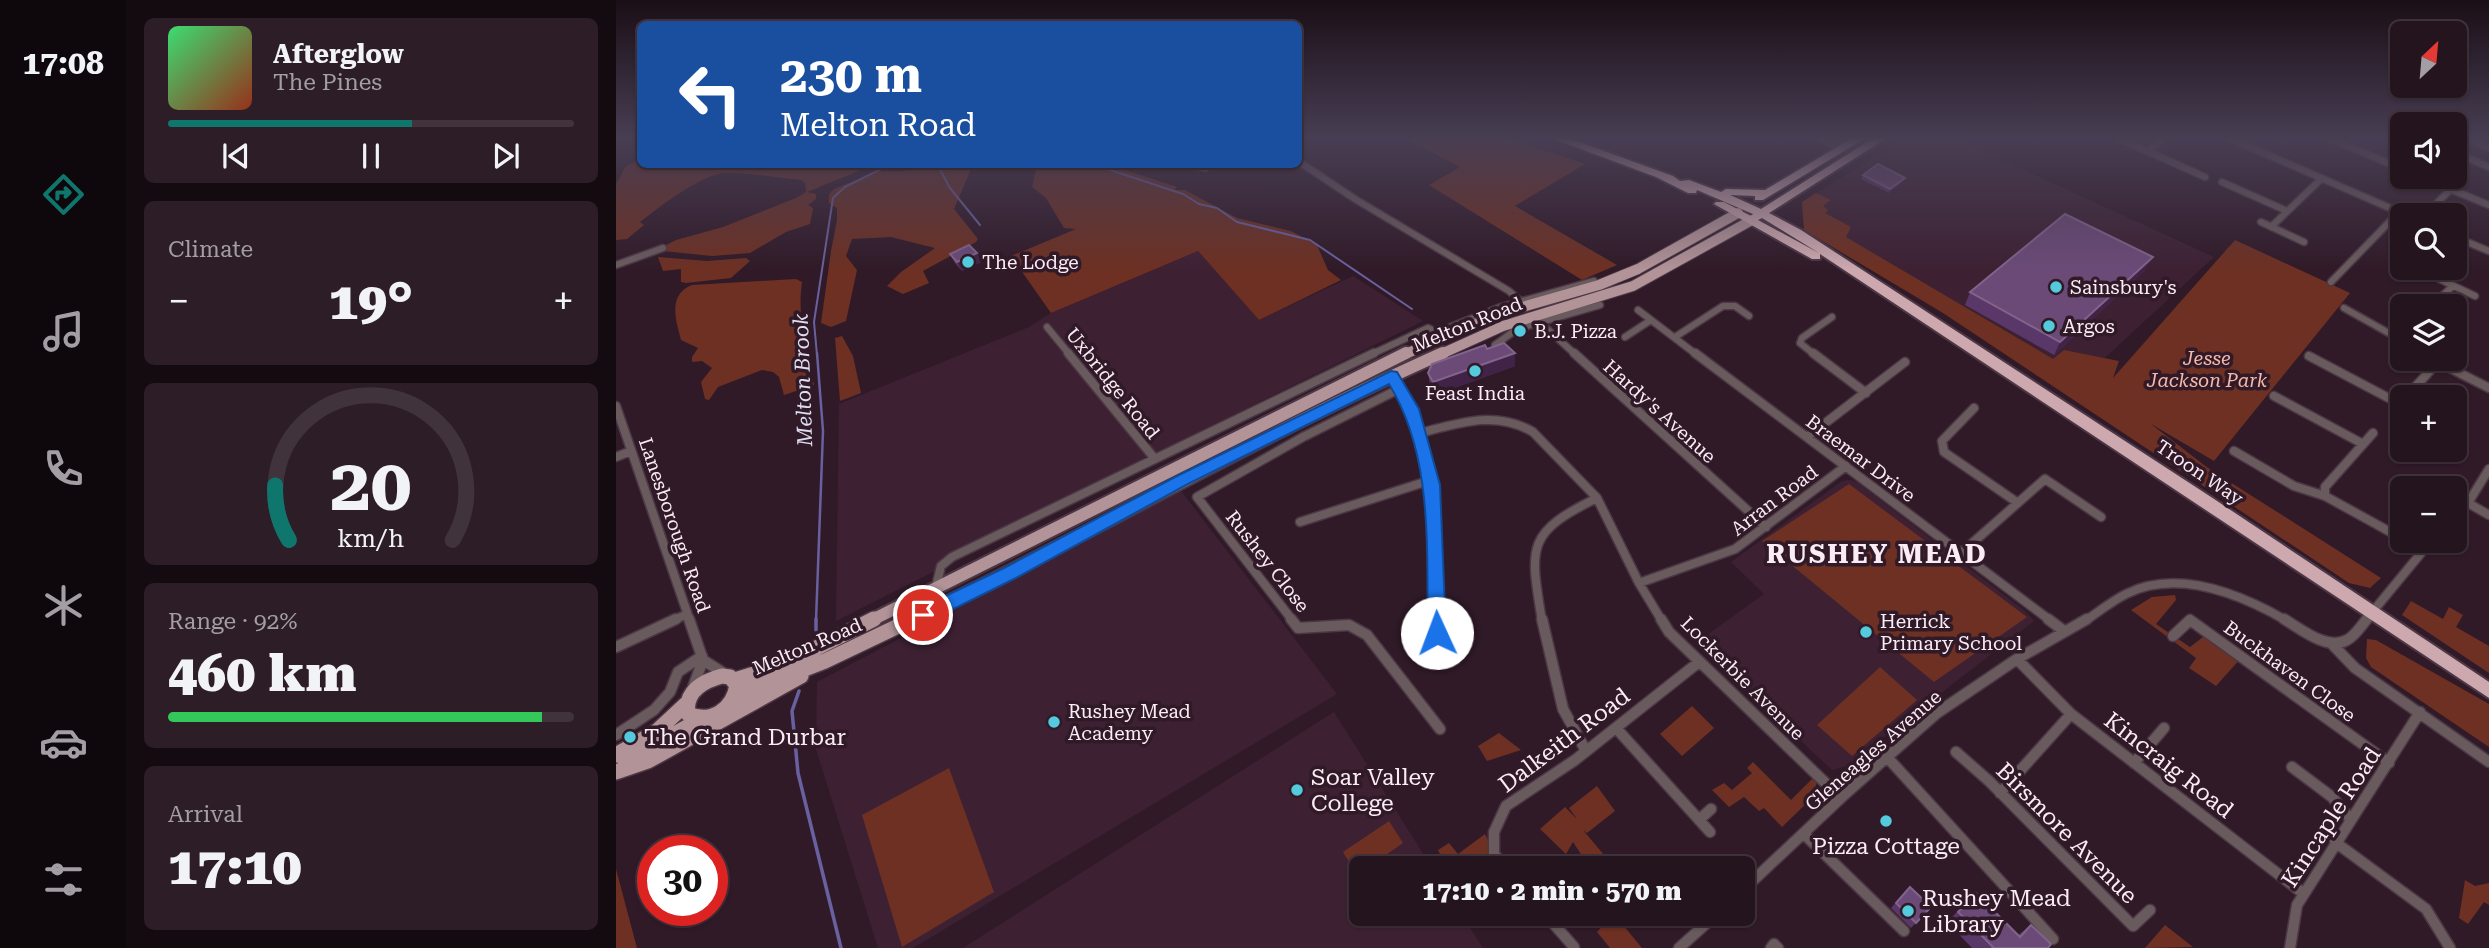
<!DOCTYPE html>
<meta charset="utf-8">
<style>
:root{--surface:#24141e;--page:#2c1d27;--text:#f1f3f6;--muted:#a39ea4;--line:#41333c;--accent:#0f766e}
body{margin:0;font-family:"Roboto Serif",serif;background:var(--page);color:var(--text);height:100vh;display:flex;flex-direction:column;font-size:26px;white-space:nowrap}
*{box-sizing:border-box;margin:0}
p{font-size:23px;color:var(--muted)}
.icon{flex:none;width:38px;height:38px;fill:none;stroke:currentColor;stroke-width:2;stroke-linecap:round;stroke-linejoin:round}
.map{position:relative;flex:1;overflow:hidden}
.drawer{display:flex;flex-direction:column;gap:18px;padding:18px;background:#140b10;width:490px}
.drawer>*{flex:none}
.hud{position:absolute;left:21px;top:21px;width:665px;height:147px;border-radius:10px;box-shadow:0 2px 5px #0004,0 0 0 2px var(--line);background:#1a4fa0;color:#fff;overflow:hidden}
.needle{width:46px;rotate:26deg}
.tools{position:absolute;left:1774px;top:21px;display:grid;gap:14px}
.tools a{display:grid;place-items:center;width:77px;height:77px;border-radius:10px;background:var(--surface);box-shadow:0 2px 5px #0004,0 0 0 2px var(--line);font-size:35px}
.speed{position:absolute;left:21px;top:835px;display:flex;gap:14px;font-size:35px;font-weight:700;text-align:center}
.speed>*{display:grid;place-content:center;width:91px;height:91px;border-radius:50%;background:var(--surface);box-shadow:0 2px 5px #0004,0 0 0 2px var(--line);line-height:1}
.speed .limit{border:10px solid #d22;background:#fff;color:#111}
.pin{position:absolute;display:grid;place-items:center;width:60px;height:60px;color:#fff;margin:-30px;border:4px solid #fff;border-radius:50%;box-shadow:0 2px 7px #0007}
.me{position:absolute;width:77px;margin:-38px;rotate:358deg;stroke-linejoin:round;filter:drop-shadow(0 0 5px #0008)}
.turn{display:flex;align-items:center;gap:24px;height:147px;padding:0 28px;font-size:32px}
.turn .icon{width:91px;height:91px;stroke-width:2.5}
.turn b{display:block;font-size:49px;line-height:60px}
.big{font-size:52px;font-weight:800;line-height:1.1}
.drawer .card{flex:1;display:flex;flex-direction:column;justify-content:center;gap:10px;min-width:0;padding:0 24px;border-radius:10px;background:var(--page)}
.drawer .dial{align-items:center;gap:0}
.dial svg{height:182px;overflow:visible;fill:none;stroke:var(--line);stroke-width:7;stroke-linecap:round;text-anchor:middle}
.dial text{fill:var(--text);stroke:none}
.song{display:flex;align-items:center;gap:21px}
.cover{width:84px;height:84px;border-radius:10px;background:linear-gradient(135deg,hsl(140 70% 55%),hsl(10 70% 35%))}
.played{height:7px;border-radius:4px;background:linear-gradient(90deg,var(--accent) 60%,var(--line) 60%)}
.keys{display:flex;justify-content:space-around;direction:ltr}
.heat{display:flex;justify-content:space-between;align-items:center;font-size:38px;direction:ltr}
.charge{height:10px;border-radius:5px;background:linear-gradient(90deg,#34c759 92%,var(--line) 0)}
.trip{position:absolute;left:733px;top:856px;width:406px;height:70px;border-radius:10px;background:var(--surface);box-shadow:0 2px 5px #0004,0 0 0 2px var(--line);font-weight:800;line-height:70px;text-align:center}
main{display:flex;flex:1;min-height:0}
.dock{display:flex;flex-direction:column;width:126px;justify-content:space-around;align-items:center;background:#0e080c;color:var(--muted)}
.dock .icon{width:49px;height:49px}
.dock .selected{color:var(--accent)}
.dock b{font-size:32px;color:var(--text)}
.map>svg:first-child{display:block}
.built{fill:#3d2133}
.green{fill:#6d3023}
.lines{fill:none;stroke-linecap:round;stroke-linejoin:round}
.stream-far2{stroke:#69619f;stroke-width:2}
.stream-far1{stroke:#69619f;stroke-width:2.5}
.stream{stroke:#69619f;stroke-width:3.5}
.street-far2-casing{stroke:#4c3745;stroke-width:9}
.street-far1-casing{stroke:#4c3745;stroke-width:11}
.street-casing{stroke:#4c3745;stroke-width:13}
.primary-far2-casing{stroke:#4c3745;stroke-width:12}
.primary-far1-casing{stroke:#4c3745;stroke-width:16}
.primary-casing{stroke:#4c3745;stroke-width:18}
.highway-casing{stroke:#4c3745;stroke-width:4}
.street-far2{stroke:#695b5d;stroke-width:6}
.street-far1{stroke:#695b5d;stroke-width:8}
.street{stroke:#695b5d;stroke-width:10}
.primary-far2{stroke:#b19398;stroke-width:10}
.primary-far1{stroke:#b19398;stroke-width:12}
.primary{stroke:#b19398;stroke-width:15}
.highway{fill:#cda9af;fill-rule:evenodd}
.wall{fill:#593768}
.shaded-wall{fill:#412348}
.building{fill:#6b4a77;stroke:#81638b;stroke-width:2}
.route{fill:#1a73e8;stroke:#114b97;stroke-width:2}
.poi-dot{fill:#54cadd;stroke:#301a28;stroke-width:2.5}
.labels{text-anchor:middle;stroke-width:7;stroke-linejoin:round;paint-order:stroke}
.poi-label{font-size:19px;fill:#fbebf5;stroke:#301a28;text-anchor:start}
.street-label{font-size:19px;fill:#fbebf5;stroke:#301a28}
.park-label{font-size:19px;font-style:italic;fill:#f8b9aa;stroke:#301a28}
.water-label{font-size:21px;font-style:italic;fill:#dfdef1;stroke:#301a28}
.near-poi-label{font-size:23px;fill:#fbebf5;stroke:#301a28;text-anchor:start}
.near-street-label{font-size:23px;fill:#fbebf5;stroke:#301a28}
.district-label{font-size:26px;font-weight:bold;letter-spacing:2px;fill:#fbebf5;stroke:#301a28}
</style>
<main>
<nav class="dock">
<b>17:08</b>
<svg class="icon selected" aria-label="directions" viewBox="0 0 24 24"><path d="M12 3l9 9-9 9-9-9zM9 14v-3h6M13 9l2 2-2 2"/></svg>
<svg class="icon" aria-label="music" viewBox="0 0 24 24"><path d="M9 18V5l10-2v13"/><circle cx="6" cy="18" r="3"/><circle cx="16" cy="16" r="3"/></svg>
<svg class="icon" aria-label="phone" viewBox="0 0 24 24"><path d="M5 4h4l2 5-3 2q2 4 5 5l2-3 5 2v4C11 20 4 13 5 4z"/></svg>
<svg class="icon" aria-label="climate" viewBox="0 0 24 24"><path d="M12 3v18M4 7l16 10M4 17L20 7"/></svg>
<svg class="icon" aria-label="car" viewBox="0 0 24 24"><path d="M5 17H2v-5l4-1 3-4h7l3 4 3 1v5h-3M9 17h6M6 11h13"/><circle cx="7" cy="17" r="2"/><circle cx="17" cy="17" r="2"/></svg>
<svg class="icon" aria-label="filters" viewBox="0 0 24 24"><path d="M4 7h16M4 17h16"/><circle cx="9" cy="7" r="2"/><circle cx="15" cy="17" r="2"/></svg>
</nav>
<section class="drawer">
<div class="card">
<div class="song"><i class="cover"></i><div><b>Afterglow</b><p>The Pines</p></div></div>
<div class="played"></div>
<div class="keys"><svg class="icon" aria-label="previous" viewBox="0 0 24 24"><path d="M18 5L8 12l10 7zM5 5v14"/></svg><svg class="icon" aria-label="pause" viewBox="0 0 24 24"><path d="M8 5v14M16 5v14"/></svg><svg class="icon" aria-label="next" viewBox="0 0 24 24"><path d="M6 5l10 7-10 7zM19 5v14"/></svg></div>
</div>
<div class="card"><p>Climate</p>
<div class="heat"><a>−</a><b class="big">19°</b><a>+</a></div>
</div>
<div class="card dial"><svg viewBox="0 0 100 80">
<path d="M14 69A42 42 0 1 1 86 69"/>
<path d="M14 69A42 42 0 0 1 8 45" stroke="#0f766e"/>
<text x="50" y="56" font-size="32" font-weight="700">20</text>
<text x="50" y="72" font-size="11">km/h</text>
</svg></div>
<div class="card"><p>Range · 92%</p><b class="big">460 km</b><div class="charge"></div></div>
<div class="card"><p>Arrival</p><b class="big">17:10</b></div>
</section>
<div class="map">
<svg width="1873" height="948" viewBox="0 0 1873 948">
<rect width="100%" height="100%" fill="#301a28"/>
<!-- built -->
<path class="built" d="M1291 137H1336L1598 257 1467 378 1187 221 1186 202Z
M582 251 643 320 737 276 807 321 330 557 319 571 220 621 223 404 413 327 435 313Z
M1234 480 1241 482 1409 611 1418 621 1231 766 1216 770 1080 643 1148 594 1115 562 1226 481Z
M565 491 721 694 297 948H262L200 749 201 682Z
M718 712 816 868H746V914H845L867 948H347Z"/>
<!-- green -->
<path class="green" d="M787 137H887L969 164 899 206 1001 265 966 280 813 185 844 167Z
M24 160V164H230L245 170 191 192 200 194V199L192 205 197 208 194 224 170 232 134 253 96 256 47 251 50 245 60 240 107 227 180 198 190 192 189 183 186 180C161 178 134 172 109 173 86 174 43 207 24 222L28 225 11 239 0 240V184L10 166Z
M332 165H365L355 169 338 209 362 239 360 242 307 271 313 283 287 294 271 286 285 272 319 248 275 237 236 239 230 256 241 270 230 321 215 327 205 323 215 251 221 220V208L213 203V194L218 189 263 171H285Z
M416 165H494L561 187 558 190H569L621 218 675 231 701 245 712 270 725 280 643 320 582 251 435 313 395 256 460 229 448 228 430 198 416 187 420 170Z
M1200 193 1215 200 1207 206 1212 210 1209 213 1235 227 1230 237 1437 359 1448 350 1503 361 1497 378 1619 240 1734 293 1598 461 1535 424 1592 468 1765 578 1754 588 1733 583 1327 313 1188 230 1186 202Z
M42 257 91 261 130 258 134 261 115 278 70 283 65 282V269L47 271Z
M180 279 186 282C181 318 190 351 198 385L168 395 163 377 157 372 146 370 102 387 93 400 89 399 85 382 96 368 86 361 76 362V357L82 348 65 340C60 320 51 295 76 285Z
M226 336 237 356 245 393 224 401 219 338Z
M1233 484 1411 617 1318 682 1146 541Z
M1559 595 1560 600 1540 624 1574 647 1592 633 1626 657 1600 686 1573 668 1580 658 1515 610 1536 597Z
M1795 601 1827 619 1833 607 1847 615 1840 627 1873 646V673L1786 615Z
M1751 639 1760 640 1873 704V747L1755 667 1750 658Z
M1264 667 1301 700 1236 756 1201 725Z
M1076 706 1098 728 1066 756 1044 734Z
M883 733 905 750 871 761 862 746Z
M1137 762 1175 800 1198 777 1201 781 1197 797 1166 827 1148 808 1143 811 1128 797 1113 807 1096 790 1108 783 1116 790 1136 773 1131 768Z
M333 768 378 892 286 947 246 815Z
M981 786 999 811 971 833 967 830 999 868H974L957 842 950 854 924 829 949 807 961 819 953 808Z
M773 821 787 843 751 868H746L741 875 727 852Z
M869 834 885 868H831L822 850 833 843 842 854Z
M0 869 21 948H0Z
M1849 880 1859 886 1873 883V905L1868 902 1852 924 1843 918Z
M998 914 1026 948H994L981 932Z
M1549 925 1577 947 1529 948Z"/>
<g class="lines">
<!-- stream-far2 -->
<path class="stream-far2" d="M321 164 334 188 364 225
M476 164 567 194 583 204 601 208 621 222 694 240 796 309
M201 355 198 322 217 198 229 187 275 164"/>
<!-- stream-far1 -->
<path class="stream-far1" d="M200 621 207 431 201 353"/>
<!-- stream -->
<path class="stream" d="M200 630V619
M183 691 176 711 182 773 225 948"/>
<!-- street-far2 casing -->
<g class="street-far2-casing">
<path id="street-far2" d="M1202 137 1225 149
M1611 137 1790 215
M1710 137 1787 169
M1848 137 1873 148
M1504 139 1589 177
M1226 141 1232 137
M1532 151 1549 137
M1842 154 1873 167
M682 161 739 199 893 291 911 307
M576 164 589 168
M1805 177 1873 205
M1606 182 1671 211
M1809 215 1835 189
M1645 222 1688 242
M1655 227 1705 179
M1839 237 1873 251
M0 265 47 248
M1813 274 1859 296
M1715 282 1783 212
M1815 306 1837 286
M1728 308 1787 341
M1022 310 1081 355
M918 317 960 355
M431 327 454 355
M822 332 885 307 978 281
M1009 337 1035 320
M1059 337 1107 306H1119L1133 316
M879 345 901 329 984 305
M754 355 812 328 827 336
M1199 355 1184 343 1186 338 1216 317"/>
</g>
<!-- street-far1 casing -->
<g class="street-far1-casing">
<path id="street-far1" d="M452 353 539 459
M958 353 1150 527
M1079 353 1435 621
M1197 353 1250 393
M1693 356 1784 404
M1816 359 1873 388
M784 386C822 460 820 540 821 621
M1658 396 1747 444
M1790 397 1822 362
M0 406 74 621
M1358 408 1326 441 1328 452 1402 503
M804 433C843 423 880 410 917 432L981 498 1023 583 1046 621
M1757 433 1709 487V496L1787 539
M1191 437 1289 362
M1618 451 1678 486 1709 496
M0 457 15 451
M1852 503 1873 515
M1839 516 1852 503 1873 469
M684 522 815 480
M1789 541 1806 550
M1345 553 1429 479 1485 517
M1023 583 1119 549 1230 466
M320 587 325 566 336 557 758 353
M56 621 71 614
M677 621 581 497 687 437 785 388
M926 621C914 547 909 533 981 498
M1469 621C1482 612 1496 601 1510 594 1562 568 1626 595 1671 621
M1573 621H1575
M1749 621 1815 541"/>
</g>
<!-- street casing -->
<g class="street-casing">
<path id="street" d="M73 619 87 660 109 674
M675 619 682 628 733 625 751 635 824 729
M821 619V633
M926 619 947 709 970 751
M1045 619 1053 632 1225 798
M1432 619 1448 631
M1668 619C1685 629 1711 651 1731 640 1739 636 1745 626 1751 619
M1557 636 1574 620 1773 763
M1715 643 1739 668 1873 762
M0 647 60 619
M1401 659 1455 714 1688 894
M76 690 87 660
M1000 728 1094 832
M0 735 38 710 54 692 62 672 86 656
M1340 752 1373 781 1517 926 1534 910
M1271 757 1437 939
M1518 763 1548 728
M1676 767 1716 797 1735 820
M1384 793 1455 714
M1083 820 1095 809
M1188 834 1288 931
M1719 842 1810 909 1834 948
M890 868 878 854V832L890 806 959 760 1083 662
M1127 890 1228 795 1321 713 1401 659 1471 619
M929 914 958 947
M1063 948 1101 914
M1155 948 1158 944 1162 948
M1674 948 1681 905 1804 712"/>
</g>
<!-- primary-far2 casing -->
<g class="primary-far2-casing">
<path id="primary-far2" d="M787 355 889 312 983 285 1022 269 1122 213
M823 355 887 326 1017 286 1136 220"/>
</g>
<!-- primary-far1 casing -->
<g class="primary-far1-casing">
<path id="primary-far1" d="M254 621 790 353
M293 621C473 536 645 434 827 353"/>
</g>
<!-- primary casing -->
<g class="primary-casing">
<path id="primary" d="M106 676 114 677 121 685C117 710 95 724 72 714 68 692 87 681 106 676Z
M119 680 167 665 258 619
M120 696 209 661 297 619
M0 755 41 731 70 704
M9 762 85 719
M0 772 32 761 185 676"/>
</g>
<!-- highway casing -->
<g class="highway-casing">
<path id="highway" d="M933 137H949L1057 176 1064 181 1073 180 1105 192 1110 189 1149 190 1238 137H1251L1147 200H1139V196L1114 195 1145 209 1259 137H1272L1153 213 1185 230 1595 497 1873 682V698L1204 254V259H1196L1098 204 1100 202H1108L1135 216 1137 214 1081 190 1080 193H1072L1040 177ZM1146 218 1203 253 1142 220Z"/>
</g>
<!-- street-far2 -->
<use href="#street-far2" class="street-far2"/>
<!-- street-far1 -->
<use href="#street-far1" class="street-far1"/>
<!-- street -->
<use href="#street" class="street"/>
<!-- primary-far2 -->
<use href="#primary-far2" class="primary-far2"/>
<!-- primary-far1 -->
<use href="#primary-far1" class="primary-far1"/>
<!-- primary -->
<use href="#primary" class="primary"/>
<!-- highway -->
<use href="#highway" class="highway"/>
</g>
<!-- wall -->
<path class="wall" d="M1247 175 1288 182 1273 193 1245 179Z
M361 253 365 262 346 271 339 263 334 254Z
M1529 270 1438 355 1349 305 1354 292Z
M871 349 899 353V366L819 395 814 386 812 373Z
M1294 887 1315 907 1295 928 1275 908Z
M1360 893 1402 935 1415 925 1432 948H1356L1331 922Z"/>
<!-- shaded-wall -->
<path class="shaded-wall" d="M1289 178 1288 182 1273 193 1274 189Z
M361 253 365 262 346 271 341 262Z
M1537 257 1529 270 1438 355 1444 342Z
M899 353V366L819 395 817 382Z"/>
<!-- building -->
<path class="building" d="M1262 164 1289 178 1274 189 1247 175Z
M1449 214 1537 257 1444 342 1354 292Z
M353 245 361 253 341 262 334 254Z
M888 343 899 353 817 382 812 373 816 364 869 345 871 349Z
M1294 887 1315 907 1300 923 1280 903Z
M1360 893 1404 937 1415 925 1435 944 1432 948H1376L1377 947 1342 912Z"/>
<!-- sky -->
<linearGradient id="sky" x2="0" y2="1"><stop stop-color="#1a0e16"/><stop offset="0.51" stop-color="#483e53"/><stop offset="1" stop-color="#483e53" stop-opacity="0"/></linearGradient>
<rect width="1873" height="270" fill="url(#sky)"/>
<!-- route -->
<path class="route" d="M775 371 781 372 803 409 824 485 830 633 828 638 821 641 815 638 812 633C810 549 818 457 773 384L572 484 400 578 313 621 307 623 300 621 298 615 300 610 388 568 561 476Z"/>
<!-- markers -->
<g class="poi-dot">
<circle cx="352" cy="262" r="7"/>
<circle cx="1440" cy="287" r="7"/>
<circle cx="1433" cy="326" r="7"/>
<circle cx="904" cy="331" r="7"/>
<circle cx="859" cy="371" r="7"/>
<circle cx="1250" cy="632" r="7"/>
<circle cx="438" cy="722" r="7"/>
<circle cx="14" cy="737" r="7"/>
<circle cx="681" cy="790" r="7"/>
<circle cx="1270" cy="821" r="7"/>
<circle cx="1292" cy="911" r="7"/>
</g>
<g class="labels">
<!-- poi labels -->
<g class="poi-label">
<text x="366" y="269">The Lodge</text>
<text x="1454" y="294">Sainsbury's</text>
<text x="1447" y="333">Argos</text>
<text x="918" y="338">B.J. Pizza</text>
<text x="859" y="400" text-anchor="middle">Feast India</text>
<text x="1264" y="628">Herrick<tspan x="1264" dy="22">Primary School</tspan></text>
<text x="452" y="718">Rushey Mead<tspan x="452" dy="22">Academy</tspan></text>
</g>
<!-- street labels -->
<g class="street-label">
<text transform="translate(851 324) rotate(-22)" y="7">Melton Road</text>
<text transform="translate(497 383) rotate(51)" y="7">Uxbridge Road</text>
<text transform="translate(1044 411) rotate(42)" y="7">Hardy's Avenue</text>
<text transform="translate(1245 458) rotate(37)" y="7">Braemar Drive</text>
<text transform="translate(1584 472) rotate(34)" y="7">Troon Way</text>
<text transform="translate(1158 500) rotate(-37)" y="7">Arran Road</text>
<text transform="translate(59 525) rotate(71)" y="7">Lanesborough Road</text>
<text transform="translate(652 561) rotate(52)" y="7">Rushey Close</text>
<text transform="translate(191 646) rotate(-23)" y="7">Melton Road</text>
<text transform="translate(1674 671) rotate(36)" y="7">Buckhaven Close</text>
<text transform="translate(1127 678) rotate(45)" y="7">Lockerbie Avenue</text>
<text transform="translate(1257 750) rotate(-41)" y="7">Gleneagles Avenue</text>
</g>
<!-- park labels -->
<g class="park-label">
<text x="1591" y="365">Jesse<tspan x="1591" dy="22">Jackson Park</tspan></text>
</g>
<!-- water labels -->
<g class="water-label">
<text transform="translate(187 380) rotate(-92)" y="7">Melton Brook</text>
</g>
<!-- near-poi labels -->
<g class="near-poi-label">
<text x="28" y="745">The Grand Durbar</text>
<text x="695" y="785">Soar Valley<tspan x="695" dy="26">College</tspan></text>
<text x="1270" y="854" text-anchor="middle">Pizza Cottage</text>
<text x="1306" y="906">Rushey Mead<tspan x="1306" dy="26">Library</tspan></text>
</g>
<!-- near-street labels -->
<g class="near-street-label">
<text transform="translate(948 740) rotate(-37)" y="8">Dalkeith Road</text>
<text transform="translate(1553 765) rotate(38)" y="8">Kincraig Road</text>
<text transform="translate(1715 817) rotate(-57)" y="8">Kincaple Road</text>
<text transform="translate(1451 833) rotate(45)" y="8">Birsmore Avenue</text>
</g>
<!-- district labels -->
<g class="district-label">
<text x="1261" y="563">RUSHEY MEAD</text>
</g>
</g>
</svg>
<div class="tools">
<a><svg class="needle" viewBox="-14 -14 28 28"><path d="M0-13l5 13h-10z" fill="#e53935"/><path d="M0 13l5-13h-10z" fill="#a39ea4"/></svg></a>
<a><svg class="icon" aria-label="sound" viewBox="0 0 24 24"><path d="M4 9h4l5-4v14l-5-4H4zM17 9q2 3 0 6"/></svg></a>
<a><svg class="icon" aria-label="search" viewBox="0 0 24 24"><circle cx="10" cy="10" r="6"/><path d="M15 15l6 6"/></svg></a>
<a><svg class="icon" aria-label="layers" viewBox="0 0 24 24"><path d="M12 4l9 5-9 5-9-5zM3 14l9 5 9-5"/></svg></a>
<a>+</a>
<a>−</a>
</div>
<div class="speed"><div class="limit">30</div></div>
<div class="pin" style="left:307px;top:615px;background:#d93025"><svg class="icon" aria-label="arrive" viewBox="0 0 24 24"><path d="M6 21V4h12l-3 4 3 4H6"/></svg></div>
<svg class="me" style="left:821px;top:633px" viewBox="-20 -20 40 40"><circle r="19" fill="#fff"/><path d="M0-13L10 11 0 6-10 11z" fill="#1a73e8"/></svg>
<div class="trip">17:10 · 2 min · 570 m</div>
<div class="hud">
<div class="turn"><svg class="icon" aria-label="left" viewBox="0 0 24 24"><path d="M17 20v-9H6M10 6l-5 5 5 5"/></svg><div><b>230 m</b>Melton Road</div></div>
</div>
</div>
</main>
